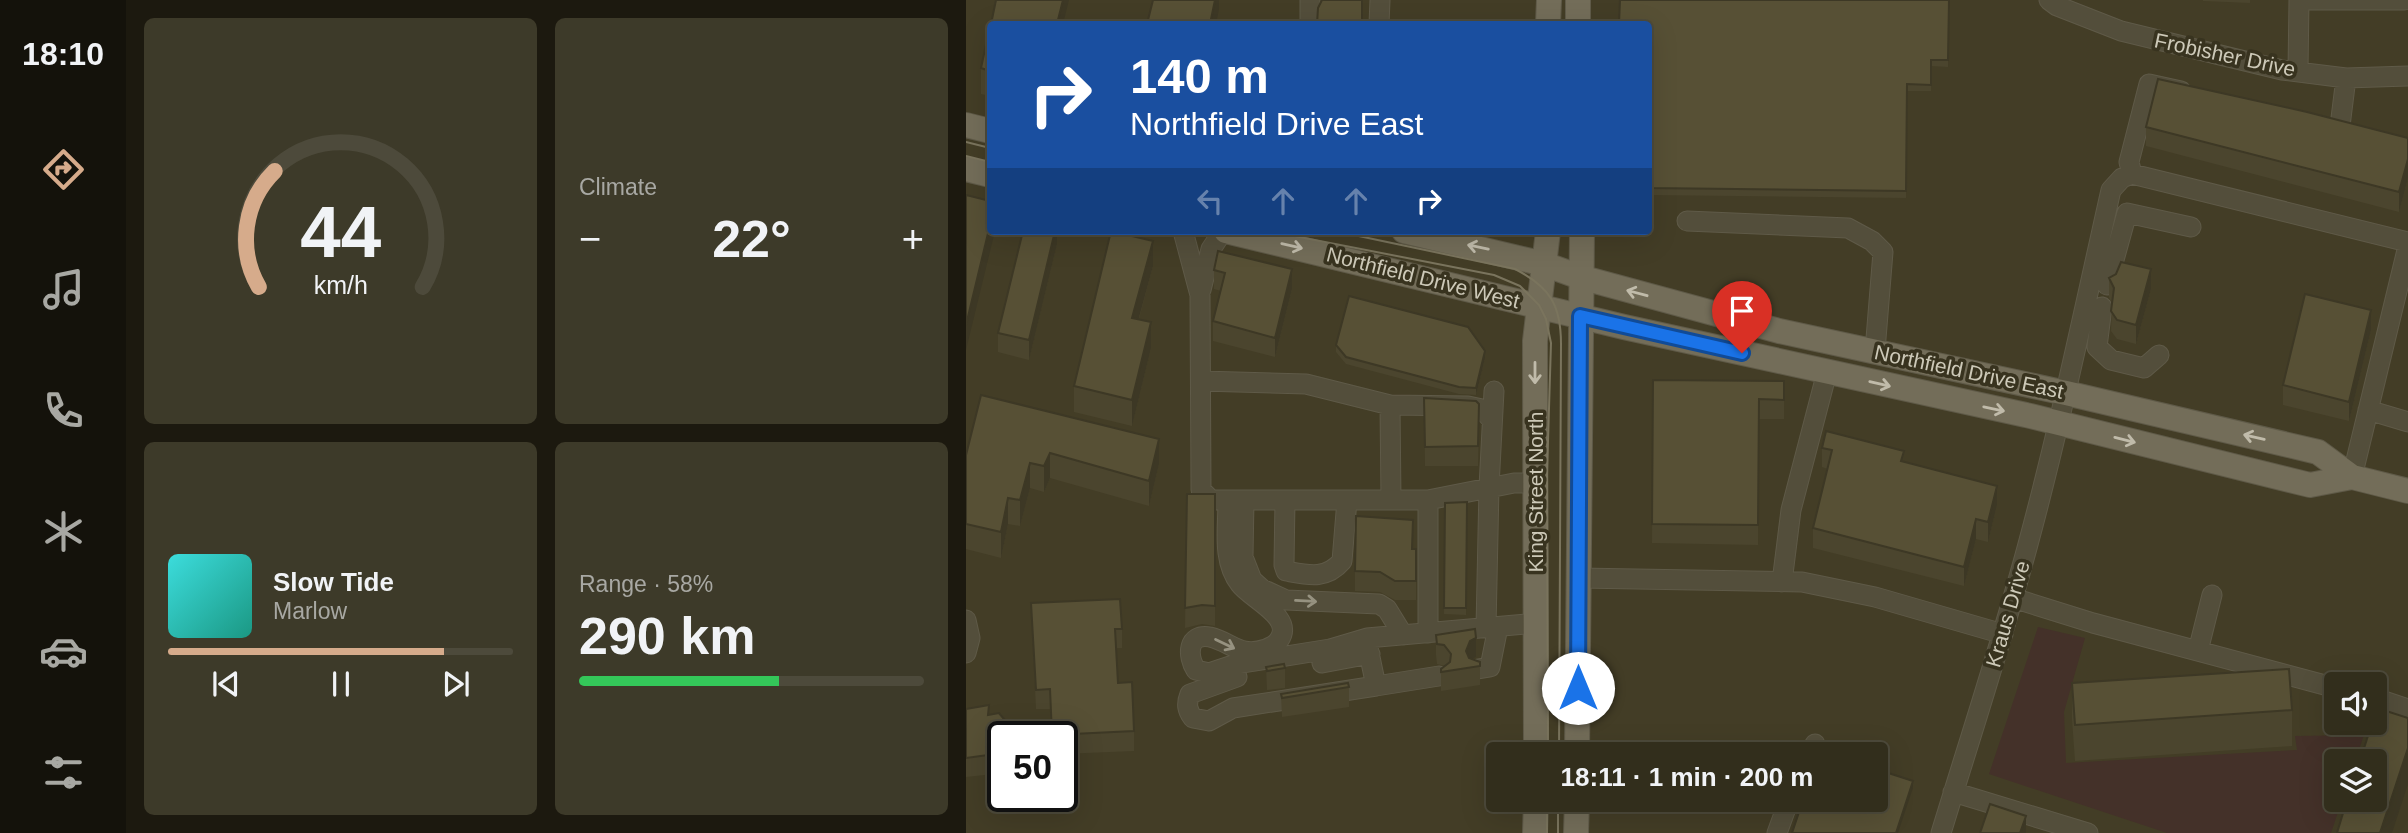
<!DOCTYPE html>
<meta charset="utf-8">
<style>
:root{--surface:#322e1c;--page:#3d3a29;--text:#f1f3f6;--muted:#a8a8a3;--line:#4d4a3b;--accent:#d6ab8b}
body{margin:0;font-family:Helvetica,sans-serif;background:var(--page);color:var(--text);height:100vh;display:flex;flex-direction:column;font-size:26px;white-space:nowrap}
*{box-sizing:border-box;margin:0}
p{font-size:23px;color:var(--muted)}
.icon{flex:none;width:38px;height:38px;fill:none;stroke:currentColor;stroke-width:2;stroke-linecap:round;stroke-linejoin:round}
.map{position:relative;flex:1;overflow:hidden}
.sheet{display:flex;flex-direction:column;gap:18px;padding:18px;background:#1c190f;width:840px}
.sheet>*{flex:none}
.top-card{position:absolute;left:21px;top:21px;width:665px;height:214px;border-radius:7px;box-shadow:0 7px 28px #0002,0 0 0 2px var(--line);background:#1a4fa0;color:#fff;overflow:hidden}
.tools{position:absolute;left:1358px;top:672px;display:grid;gap:14px}
.tools a{display:grid;place-items:center;width:63px;height:63px;border-radius:7px;background:var(--surface);box-shadow:0 7px 28px #0002,0 0 0 2px var(--line);font-size:35px}
.speed{position:absolute;left:21px;top:721px;display:flex;gap:14px;font-size:35px;font-weight:700;text-align:center}
.speed>*{display:grid;place-content:center;width:91px;height:91px;border-radius:50%;background:var(--surface);box-shadow:0 7px 28px #0002,0 0 0 2px var(--line);line-height:1}
.speed .limit{border:4px solid #111;border-radius:10px;background:#fff;color:#111}
.pin{position:absolute;display:grid;place-items:center;width:60px;height:60px;color:#fff;margin:-72px -30px;border-radius:50% 50% 50% 0;rotate:-45deg;box-shadow:0 0 7px #0007}
.pin .icon{rotate:45deg}
.me{position:absolute;width:77px;margin:-38px;rotate:0deg;stroke-linejoin:round;filter:drop-shadow(0 0 5px #0008)}
.turn{display:flex;align-items:center;gap:24px;height:147px;padding:0 28px;font-size:32px}
.turn .icon{width:91px;height:91px;stroke-width:2.5}
.turn b{display:block;font-size:49px;line-height:60px}
.lanes{display:flex;align-items:center;height:66px;padding:0 28px;background:#0003;justify-content:center;gap:35px;direction:ltr}
.lanes .off{opacity:.35}
.big{font-size:52px;font-weight:700;line-height:1.1}
.sheet .widget{flex:1;display:flex;flex-direction:column;justify-content:center;gap:10px;min-width:0;padding:0 24px;border-radius:10px;background:var(--page)}
.sheet .dial{align-items:center;gap:0}
.dial svg{height:182px;overflow:visible;fill:none;stroke:var(--line);stroke-width:7;stroke-linecap:round;text-anchor:middle}
.dial text{fill:var(--text);stroke:none}
.song{display:flex;align-items:center;gap:21px}
.cover{width:84px;height:84px;border-radius:10px;background:linear-gradient(135deg,hsl(180 70% 55%),hsl(170 70% 35%))}
.played{height:7px;border-radius:4px;background:linear-gradient(90deg,var(--accent) 80%,var(--line) 80%)}
.keys{display:flex;justify-content:space-around;direction:ltr}
.heat{display:flex;justify-content:space-between;align-items:center;font-size:38px;direction:ltr}
.charge{height:10px;border-radius:5px;background:linear-gradient(90deg,#34c759 58%,var(--line) 0)}
.sheet .tiles{flex:1;display:grid;gap:18px;grid-template-columns:repeat(2,1fr)}
.trip{position:absolute;left:520px;top:742px;width:402px;height:70px;border-radius:7px;background:var(--surface);box-shadow:0 7px 28px #0002,0 0 0 2px var(--line);font-weight:700;line-height:70px;text-align:center}
main{display:flex;flex:1;min-height:0}
.tabs{display:flex;flex-direction:column;width:126px;justify-content:space-around;align-items:center;background:#14120b;color:var(--muted)}
.tabs .icon{width:49px;height:49px}
.tabs .selected{color:var(--accent)}
.tabs b{font-size:32px;color:var(--text)}
.map>svg:first-child{display:block}
.green{fill:#443129}
.lines{fill:none;stroke-linecap:round;stroke-linejoin:round}
.minor-casing{stroke:#5f5a48;stroke-width:21}
.major-casing{stroke:#5f5a48;stroke-width:26}
.minor{stroke:#534e3b;stroke-width:19}
.major{stroke:#736d59;stroke-width:24}
.tram{stroke:#7a745d;stroke-width:2}
.wall{fill:#4b452e}
.shaded-wall{fill:#3d3825}
.building{fill:#575035;stroke:#3d3825;stroke-width:2}
.oneway{stroke:#c0bbaa}
.oneway2{stroke:#969280}
.route-casing{stroke:#114b97;stroke-width:18}
.route{stroke:#1a73e8;stroke-width:12}
.labels{text-anchor:middle;stroke-width:7;stroke-linejoin:round;paint-order:stroke}
.street-label{font-size:21px;fill:#cdc9b8;stroke:#38331f}
</style>
<main>
<nav class="tabs">
<b>18:10</b>
<svg class="icon selected" aria-label="directions" viewBox="0 0 24 24"><path d="M12 3l9 9-9 9-9-9zM9 14v-3h6M13 9l2 2-2 2"/></svg>
<svg class="icon" aria-label="music" viewBox="0 0 24 24"><path d="M9 18V5l10-2v13"/><circle cx="6" cy="18" r="3"/><circle cx="16" cy="16" r="3"/></svg>
<svg class="icon" aria-label="phone" viewBox="0 0 24 24"><path d="M5 4h4l2 5-3 2q2 4 5 5l2-3 5 2v4C11 20 4 13 5 4z"/></svg>
<svg class="icon" aria-label="climate" viewBox="0 0 24 24"><path d="M12 3v18M4 7l16 10M4 17L20 7"/></svg>
<svg class="icon" aria-label="car" viewBox="0 0 24 24"><path d="M5 17H2v-5l4-1 3-4h7l3 4 3 1v5h-3M9 17h6M6 11h13"/><circle cx="7" cy="17" r="2"/><circle cx="17" cy="17" r="2"/></svg>
<svg class="icon" aria-label="filters" viewBox="0 0 24 24"><path d="M4 7h16M4 17h16"/><circle cx="9" cy="7" r="2"/><circle cx="15" cy="17" r="2"/></svg>
</nav>
<section class="sheet">
<div class="tiles">
<div class="widget dial"><svg viewBox="0 0 100 80">
<path d="M14 69A42 42 0 1 1 86 69"/>
<path d="M14 69A42 42 0 0 1 21 18" stroke="#d6ab8b"/>
<text x="50" y="56" font-size="32" font-weight="700">44</text>
<text x="50" y="72" font-size="11">km/h</text>
</svg></div>
<div class="widget"><p>Climate</p>
<div class="heat"><a>−</a><b class="big">22°</b><a>+</a></div>
</div>
<div class="widget">
<div class="song"><i class="cover"></i><div><b>Slow Tide</b><p>Marlow</p></div></div>
<div class="played"></div>
<div class="keys"><svg class="icon" aria-label="previous" viewBox="0 0 24 24"><path d="M18 5L8 12l10 7zM5 5v14"/></svg><svg class="icon" aria-label="pause" viewBox="0 0 24 24"><path d="M8 5v14M16 5v14"/></svg><svg class="icon" aria-label="next" viewBox="0 0 24 24"><path d="M6 5l10 7-10 7zM19 5v14"/></svg></div>
</div>
<div class="widget"><p>Range · 58%</p><b class="big">290 km</b><div class="charge"></div></div>
</div>
</section>
<div class="map">
<svg width="1442" height="833" viewBox="0 0 1442 833">
<rect width="100%" height="100%" fill="#433d26"/>
<!-- green -->
<path class="green" d="M1072 627 1119 638 1098 712 1100 763 1331 750 1329 736 1398 735 1389 761H1370V800H1376L1365 833H1201L1023 774Z"/>
<g class="lines">
<!-- minor casing -->
<g class="minor-casing">
<path id="minor" d="M1083 0 1091 6 1155 31 1316 70 1380 78 1442 76
M1333 0H1438
M344 24V0
M413 24 414 0
M1332 71 1333 0
M1374 126 1380 78
M1166 174 1163 162 1183 84 1215 91
M721 221 882 228 906 241 917 252 909 351
M217 231 234 295 235 490 245 500H462L548 483H569
M1141 285 1161 213 1225 227
M235 290 245 249 257 231
M1136 307 1131 347 1145 360 1178 368 1193 355
M235 381 340 384 424 405 425 500
M424 405 502 406 516 409 526 420
M1402 410 1442 422
M1386 477 1442 246
M278 500 277 557 286 580 296 589 320 600 413 604 421 609 437 635
M319 500 318 565 320 571C342 575 360 580 376 561L381 500
M462 500V633
M262 501C262 529 256 561 274 584 285 599 329 617 313 640 310 645 305 647 300 649 273 658 266 642 244 637 221 633 221 656 230 670L243 673 270 664 364 649 401 638 571 623
M613 578 836 582 909 597 1037 634
M816 582 825 510 861 372
M1047 598 1127 623 1370 688
M0 620 4 638 0 653
M520 628 523 487 528 391
M401 643 410 686 473 676
M1232 651 1246 595
M356 663 404 654
M512 669 524 667 532 627
M271 677 224 694C220 704 221 710 227 718L243 721 267 708 410 686
M1409 698 1442 709
M844 754 849 744
M987 792 1122 833
M811 833 823 800
M975 833C1004 738 1035 644 1061 548 1093 430 1118 310 1145 190L1156 178 1166 174 1442 242"/>
</g>
<!-- major casing -->
<g class="major-casing">
<path id="major" d="M612 0V24
M582 24 583 0
M0 125 24 131
M0 169 24 175
M260 231 658 327 1060 415 1344 485 1386 477
M438 231 578 264 614 277 813 331 1100 393 1352 452 1386 477 1442 491
M570 754 569 341 582 231
M611 754 616 231
M569 833 570 800
M610 833 611 800"/>
</g>
<!-- minor -->
<use href="#minor" class="minor"/>
<!-- major -->
<use href="#major" class="major"/>
<!-- tram -->
<path class="tram" d="M0 142 24 148
M0 156 24 162
M303 231 528 275 554 286 573 305 580 319 585 343 581 474 582 754
M369 231 549 269C584 287 595 305 595 344L593 754
M581 833V800
M592 833V800"/>
</g>
<!-- wall -->
<path class="wall" d="M983 0 982 67 965 66V91H941L940 198 682 195V24Z
M1237 0H1284V3L1237 1Z
M24 26V96L15 94V68Z
M1180 127 1442 138V178L1433 212 1180 146Z
M91 231V244L63 360 32 352V333Z
M187 266 173 319 185 348 166 426 108 412V386Z
M248 270 326 289 309 357 247 341V321L255 291 248 289Z
M1143 278 1185 289 1170 344 1151 339 1145 331 1146 304 1143 297Z
M1405 330 1383 421 1317 405V385Z
M370 345 519 358 510 395 493 394 380 364 370 352Z
M687 380 818 381V419H793L792 545 686 543Z
M15 395 193 464 183 506 84 478 78 492 64 488 54 526 42 524 35 558 0 549V455Z
M458 398 513 424 512 466H459Z
M856 448 938 462 1031 505 1022 542 1010 539 998 586 847 548V528L862 469 856 467Z
M221 494H249V626L236 624 219 628Z
M501 502 500 615 478 614 479 503Z
M446 549H450V600H429L414 592 389 591V571Z
M65 603 156 629V648H150L152 683 168 731V751L96 754V737H85L84 709H70Z
M470 635 510 657 506 659 514 666V685L475 691V669L479 666 471 664 470 655Z
M300 667 319 668V688L301 690Z
M1106 683 1326 710V746L1109 761 1106 719Z
M383 687V707L316 717 315 694Z
M0 709 23 715 37 737V773L0 777Z"/>
<!-- shaded-wall -->
<path class="shaded-wall" d="M97 0H103L97 24H91Z
M249 0H253V9L250 24H244Z
M1442 159V178L1433 212V192Z
M24 225V231H29L0 350V325Z
M89 231H91V244L63 360V340Z
M187 241V266L166 343V318Z
M326 269V289L309 357V338Z
M1185 269V289L1170 344V325Z
M1405 310V330L1383 421V402Z
M185 322V348L166 426V400Z
M519 351V358L510 395V388Z
M193 439V464L183 506V481Z
M84 453V478L78 492V466Z
M64 463V488L54 526V500Z
M1031 486V505L1022 542V522Z
M42 498V524L35 558V532Z
M1010 519V539L998 586V567Z
M510 638V657L504 660 500 651 504 641Z
M1442 748V784L1426 833H1414Z
M947 781V788L932 833H930Z
M1060 816V833H1054Z"/>
<!-- building -->
<path class="building" d="M30 0H97L91 24H25Z
M187 0H249L244 24H181Z
M356 0H396V24H351L352 8Z
M654 0H983L982 60H965V85L941 84 940 191 682 188V24H653Z
M24 26V71L15 68Z
M1192 79 1341 112 1442 138V159L1433 192 1180 127Z
M0 195 24 201V225L0 325Z
M57 231H89L63 340 32 333Z
M145 231 187 241 166 318 185 322 166 400 108 386Z
M252 251 326 269 309 338 247 321 259 273 248 270Z
M1155 262 1185 269 1170 325 1151 320 1145 311 1148 288 1143 278 1150 274Z
M1339 294 1405 310 1383 402 1317 385Z
M383 296 502 327 519 351 510 388 493 387 380 357 370 345Z
M687 380 818 381V400L793 399 792 525 686 524Z
M15 395 193 439 183 481 84 453 78 466 64 463 54 500 42 498 35 532 0 524V455Z
M458 398 510 401 513 404 512 446 459 447Z
M860 431 938 451 935 461 1031 486 1022 522 1010 519 998 567 847 528 866 450 856 448Z
M221 494H249V606L236 605 219 608Z
M501 502 500 608H478L479 503Z
M390 516 447 520 446 549H450V581H429L414 572 389 571Z
M154 599 156 629H149L152 683 166 682 168 731 86 735 84 689 70 690 65 603Z
M509 629 510 638 504 641 500 651 503 658 514 662V666L475 672V669L484 662 485 654 478 645 471 644 470 635Z
M318 664 319 668 301 671 300 667Z
M1323 669 1326 710 1109 725 1106 683Z
M382 683 383 687 316 698 315 694Z
M23 705 22 715 33 713 42 724 43 737H37V753L0 758V709Z
M1411 708 1442 718V748L1414 833H1371L1381 800H1409V761H1394L1406 723H1409V716Z
M856 751 864 754H853Z
M910 769 947 781 930 833H826L837 800H910Z
M1024 804 1060 816 1054 833H1014Z"/>
<!-- one-way arrows -->
<defs><path id="oneway-shaft" d="M-6 0H5M1.5-3L5.5 0L1.5 3" fill="none" stroke-width="1.6" stroke-linecap="round" stroke-linejoin="round" transform="scale(1.75)"/></defs>
<g class="oneway">
<use href="#oneway-shaft" transform="translate(326 246) rotate(13)"/>
<use href="#oneway-shaft" transform="translate(512 247) rotate(-168)"/>
<use href="#oneway-shaft" transform="translate(671 293) rotate(-165)"/>
<use href="#oneway-shaft" transform="translate(569 373) rotate(90)"/>
<use href="#oneway-shaft" transform="translate(914 384) rotate(13)"/>
<use href="#oneway-shaft" transform="translate(1028 409) rotate(12)"/>
<use href="#oneway-shaft" transform="translate(1288 437) rotate(-167)"/>
<use href="#oneway-shaft" transform="translate(1159 440) rotate(14)"/>
</g>
<g class="oneway2">
<use href="#oneway-shaft" transform="translate(340 601) rotate(3)"/>
<use href="#oneway-shaft" transform="translate(259 644) rotate(26)"/>
</g>
<g class="lines">
<!-- route casing -->
<g class="route-casing">
<path id="route" d="M612 688 614 316 776 353"/>
</g>
<!-- route -->
<use href="#route" class="route"/>
</g>
<g class="labels">
<!-- street labels -->
<g class="street-label">
<text transform="translate(1259 55) rotate(12)" y="7">Frobisher Drive</text>
<text transform="translate(457 278) rotate(14)" y="7">Northfield Drive West</text>
<text transform="translate(1003 372) rotate(12)" y="7">Northfield Drive East</text>
<text transform="translate(570 492) rotate(-90)" y="7">King Street North</text>
<text transform="translate(1042 614) rotate(-74)" y="7">Kraus Drive</text>
</g>
</g>
</svg>
<div class="tools">
<a><svg class="icon" aria-label="sound" viewBox="0 0 24 24"><path d="M4 9h4l5-4v14l-5-4H4zM17 9q2 3 0 6"/></svg></a>
<a><svg class="icon" aria-label="layers" viewBox="0 0 24 24"><path d="M12 4l9 5-9 5-9-5zM3 14l9 5 9-5"/></svg></a>
</div>
<div class="speed"><div class="limit">50</div></div>
<div class="pin" style="left:776px;top:353px;background:#d93025"><svg class="icon" aria-label="arrive" viewBox="0 0 24 24"><path d="M6 21V4h12l-3 4 3 4H6"/></svg></div>
<svg class="me" style="left:612px;top:688px" viewBox="-20 -20 40 40"><circle r="19" fill="#fff"/><path d="M0-13L10 11 0 6-10 11z" fill="#1a73e8"/></svg>
<div class="trip">18:11 · 1 min · 200 m</div>
<div class="top-card">
<div class="turn"><svg class="icon" aria-label="right" viewBox="0 0 24 24"><path d="M7 20v-9h11M14 6l5 5-5 5"/></svg><div><b>140 m</b>Northfield Drive East</div></div>
<div class="lanes"><svg class="icon off" aria-label="left" viewBox="0 0 24 24"><path d="M17 20v-9H6M10 6l-5 5 5 5"/></svg><svg class="icon off" aria-label="ahead" viewBox="0 0 24 24"><path d="M12 20V5M6 11l6-6 6 6"/></svg><svg class="icon off" aria-label="ahead" viewBox="0 0 24 24"><path d="M12 20V5M6 11l6-6 6 6"/></svg><svg class="icon" aria-label="right" viewBox="0 0 24 24"><path d="M7 20v-9h11M14 6l5 5-5 5"/></svg></div>
</div>
</div>
</main>
